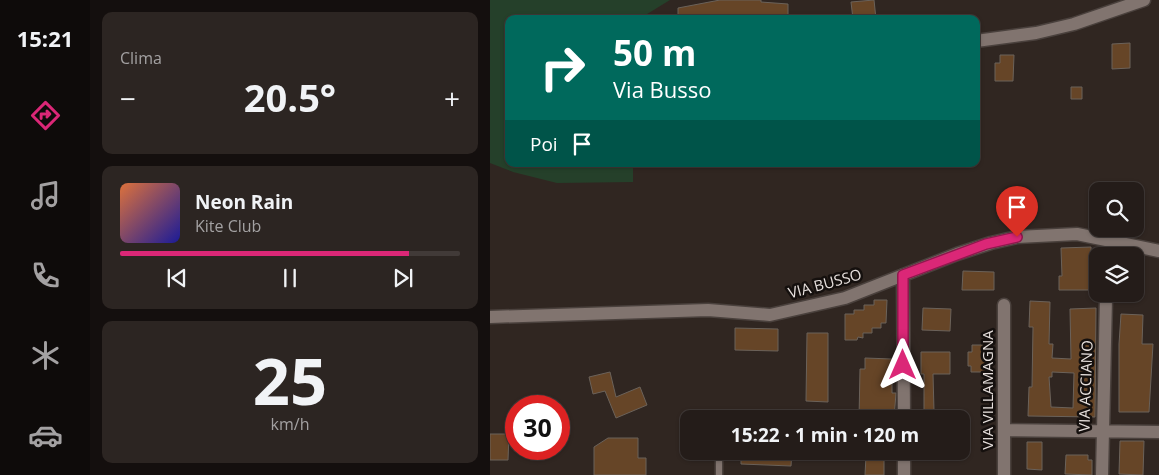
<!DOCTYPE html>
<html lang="it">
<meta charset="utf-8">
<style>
:root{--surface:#241c19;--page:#2c2522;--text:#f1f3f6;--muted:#a3a1a2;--line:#413a38;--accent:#db2777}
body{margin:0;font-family:"Open Sans",sans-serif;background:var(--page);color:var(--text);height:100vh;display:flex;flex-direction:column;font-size:19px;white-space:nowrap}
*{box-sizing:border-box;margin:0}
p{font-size:16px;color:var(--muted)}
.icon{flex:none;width:28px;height:28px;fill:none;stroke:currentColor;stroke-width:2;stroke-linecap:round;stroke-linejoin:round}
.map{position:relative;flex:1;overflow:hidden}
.sheet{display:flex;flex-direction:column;gap:12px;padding:12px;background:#140f0e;width:400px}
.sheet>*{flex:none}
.hud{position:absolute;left:15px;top:15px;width:475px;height:152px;border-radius:10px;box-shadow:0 1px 4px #0004,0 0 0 1px var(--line);background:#00695c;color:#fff;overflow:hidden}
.buttons{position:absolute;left:599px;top:182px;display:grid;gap:10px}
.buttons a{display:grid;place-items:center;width:55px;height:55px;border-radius:10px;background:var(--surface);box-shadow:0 1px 4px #0004,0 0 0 1px var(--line);font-size:25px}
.speed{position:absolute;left:15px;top:395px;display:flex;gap:10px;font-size:25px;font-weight:700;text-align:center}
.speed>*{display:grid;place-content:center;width:65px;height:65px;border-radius:50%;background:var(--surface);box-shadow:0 1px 4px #0004,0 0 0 1px var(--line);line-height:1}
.speed .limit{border:8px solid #d22;background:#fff;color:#111}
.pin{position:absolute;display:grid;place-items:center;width:42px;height:42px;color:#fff;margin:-51px -21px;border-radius:50% 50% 50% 0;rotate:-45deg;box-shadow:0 0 5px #0007}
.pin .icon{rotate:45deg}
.me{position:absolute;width:55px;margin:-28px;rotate:0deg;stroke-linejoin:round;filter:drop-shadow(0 0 4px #0008)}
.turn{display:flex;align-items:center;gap:18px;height:105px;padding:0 25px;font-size:22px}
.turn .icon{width:65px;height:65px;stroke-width:2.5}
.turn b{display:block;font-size:35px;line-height:42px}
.then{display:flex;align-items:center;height:48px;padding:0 25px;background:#0003;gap:10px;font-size:19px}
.big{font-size:38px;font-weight:700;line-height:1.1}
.sheet .card{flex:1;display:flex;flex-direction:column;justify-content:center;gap:8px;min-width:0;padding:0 18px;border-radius:10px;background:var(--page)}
.sheet .dial{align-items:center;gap:0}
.dial b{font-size:65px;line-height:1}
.song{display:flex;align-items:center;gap:15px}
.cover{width:60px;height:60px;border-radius:8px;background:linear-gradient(135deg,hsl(20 70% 55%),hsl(240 70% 35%))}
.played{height:5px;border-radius:2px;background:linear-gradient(90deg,var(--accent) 85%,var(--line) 85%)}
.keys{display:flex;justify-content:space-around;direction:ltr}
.heat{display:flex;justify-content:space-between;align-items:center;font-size:28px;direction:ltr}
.trip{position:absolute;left:190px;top:410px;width:290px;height:50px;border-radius:10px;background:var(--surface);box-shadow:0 1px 4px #0004,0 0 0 1px var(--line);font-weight:700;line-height:50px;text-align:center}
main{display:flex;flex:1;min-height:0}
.tabs{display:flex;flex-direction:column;width:90px;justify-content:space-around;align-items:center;background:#0e0b0a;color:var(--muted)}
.tabs .icon{width:35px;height:35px}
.tabs .selected{color:var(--accent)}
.tabs b{font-size:22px;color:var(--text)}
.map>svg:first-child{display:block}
.green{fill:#25402a}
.building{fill:#664527;stroke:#6b625a;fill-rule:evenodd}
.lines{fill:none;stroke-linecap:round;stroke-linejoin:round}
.lane-casing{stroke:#4a413d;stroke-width:9}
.street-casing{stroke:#4a413d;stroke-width:15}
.lane{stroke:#81746f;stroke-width:6}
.street{stroke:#81746f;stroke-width:12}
.route-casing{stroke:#8e194d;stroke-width:12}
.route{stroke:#db2777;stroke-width:9}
.labels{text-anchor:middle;stroke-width:5;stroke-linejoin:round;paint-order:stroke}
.street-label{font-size:15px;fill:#e7e0dd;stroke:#15100e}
</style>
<main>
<nav class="tabs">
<b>15:21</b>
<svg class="icon selected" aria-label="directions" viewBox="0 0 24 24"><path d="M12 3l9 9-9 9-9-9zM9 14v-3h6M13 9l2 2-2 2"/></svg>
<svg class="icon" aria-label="music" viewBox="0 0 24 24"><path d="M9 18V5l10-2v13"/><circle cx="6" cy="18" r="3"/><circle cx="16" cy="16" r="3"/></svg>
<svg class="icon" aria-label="phone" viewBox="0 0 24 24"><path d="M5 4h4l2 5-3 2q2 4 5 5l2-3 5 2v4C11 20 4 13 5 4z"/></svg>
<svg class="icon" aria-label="climate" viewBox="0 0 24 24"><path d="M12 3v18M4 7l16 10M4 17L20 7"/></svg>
<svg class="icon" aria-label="car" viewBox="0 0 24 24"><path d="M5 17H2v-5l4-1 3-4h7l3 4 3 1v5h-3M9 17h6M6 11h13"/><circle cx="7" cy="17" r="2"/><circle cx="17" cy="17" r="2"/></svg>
</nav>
<section class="sheet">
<div class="card"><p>Clima</p>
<div class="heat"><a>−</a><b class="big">20.5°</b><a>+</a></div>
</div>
<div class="card">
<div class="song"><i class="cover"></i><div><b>Neon Rain</b><p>Kite Club</p></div></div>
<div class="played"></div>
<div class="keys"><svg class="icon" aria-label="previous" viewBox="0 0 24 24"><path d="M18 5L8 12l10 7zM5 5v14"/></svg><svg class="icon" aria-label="pause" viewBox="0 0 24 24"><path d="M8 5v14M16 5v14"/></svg><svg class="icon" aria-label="next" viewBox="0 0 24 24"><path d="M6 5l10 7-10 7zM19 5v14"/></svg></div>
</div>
<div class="card dial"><b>25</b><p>km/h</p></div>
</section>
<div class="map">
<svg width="669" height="475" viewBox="0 0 669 475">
<rect width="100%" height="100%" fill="#302621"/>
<!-- green -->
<path class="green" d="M0 0H180L149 19H19V164H143V182L67 183 23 172 0 163Z"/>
<!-- building -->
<path class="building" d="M230 0H271V2L298 4V19H188V8Z
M384 0 386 19H363L361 2Z
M640 43V68L622 69V44Z
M510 55H524L523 81H505V63H510Z
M581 87H592V99H581Z
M601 247 602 290H569V276H572L571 248Z
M473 271 504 272V290H472Z
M384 300H397L396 323H391V328H382V333H373V338L368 337 367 340H355V314H364V310H374V305H384Z
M540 301 560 302 559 344H563L562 358 581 359 580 309 606 308 605 417 538 416 539 387H542L543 327H539ZM562 372 584 373 583 408 561 407 559 377H562Z
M433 308 461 309 460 331 432 330Z
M631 314 653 315 652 344H663L659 412H629V344Z
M245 328 288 329V351L245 350Z
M317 333H338V402L316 401Z
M482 345H501V372H481V366H478V352H482Z
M431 352H460V374H443L444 411 434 412V374H431Z
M375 358 402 359V393H406L404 419H369L370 369H375Z
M120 372 126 397 150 387 157 405 126 418 115 391 103 394 99 377Z
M0 434H19L18 460H0Z
M118 438H148V458H156V475H104V447Z
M630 441H654L653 475 629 474Z
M537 442H552V470L537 469Z
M251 451H302L301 466 251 464Z
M576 455H598V460H602V475L575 474Z
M376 456 394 457V475H375Z"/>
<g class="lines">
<!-- lane casing -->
<g class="lane-casing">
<path id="lane" d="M229 451V475"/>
</g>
<!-- street casing -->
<g class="street-casing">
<path id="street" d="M486 41 546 33 584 24 654 0
M413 275 414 419
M0 317 218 310 280 315 355 298 467 254 501 243 527 237 587 234 669 251
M514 430 669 432
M414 451V475
M514 475V305
M612 475 616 298"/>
</g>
<!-- lane -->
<use href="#lane" class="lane"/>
<!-- street -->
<use href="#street" class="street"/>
</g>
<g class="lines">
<!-- route casing -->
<g class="route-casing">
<path id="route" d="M413 365V275L496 244 527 237"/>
</g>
<!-- route -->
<use href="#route" class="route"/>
</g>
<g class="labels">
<!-- street labels -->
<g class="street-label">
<text transform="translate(335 284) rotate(-15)" y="5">VIA BUSSO</text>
<text transform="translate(596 386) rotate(-88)" y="5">VIA ACCIANO</text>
<text transform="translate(498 390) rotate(-90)" y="5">VIA VILLAMAGNA</text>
</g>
</g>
</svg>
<div class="buttons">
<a><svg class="icon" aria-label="search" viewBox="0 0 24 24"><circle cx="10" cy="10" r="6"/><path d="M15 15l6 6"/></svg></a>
<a><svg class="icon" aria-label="layers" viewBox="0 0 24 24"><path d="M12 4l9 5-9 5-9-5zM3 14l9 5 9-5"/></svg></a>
</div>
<div class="speed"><div class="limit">30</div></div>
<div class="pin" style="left:527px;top:237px;background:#d93025"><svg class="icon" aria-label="arrive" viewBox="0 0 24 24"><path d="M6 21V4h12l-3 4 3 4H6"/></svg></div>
<svg class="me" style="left:413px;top:365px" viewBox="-20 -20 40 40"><path d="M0-17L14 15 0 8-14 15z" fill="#db2777" stroke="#fff" stroke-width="4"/></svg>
<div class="trip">15:22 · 1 min · 120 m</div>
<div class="hud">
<div class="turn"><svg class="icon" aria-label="right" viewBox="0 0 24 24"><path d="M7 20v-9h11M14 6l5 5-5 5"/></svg><div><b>50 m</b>Via Busso</div></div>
<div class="then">Poi<svg class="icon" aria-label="arrive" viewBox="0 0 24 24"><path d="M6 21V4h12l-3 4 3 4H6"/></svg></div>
</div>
</div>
</main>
